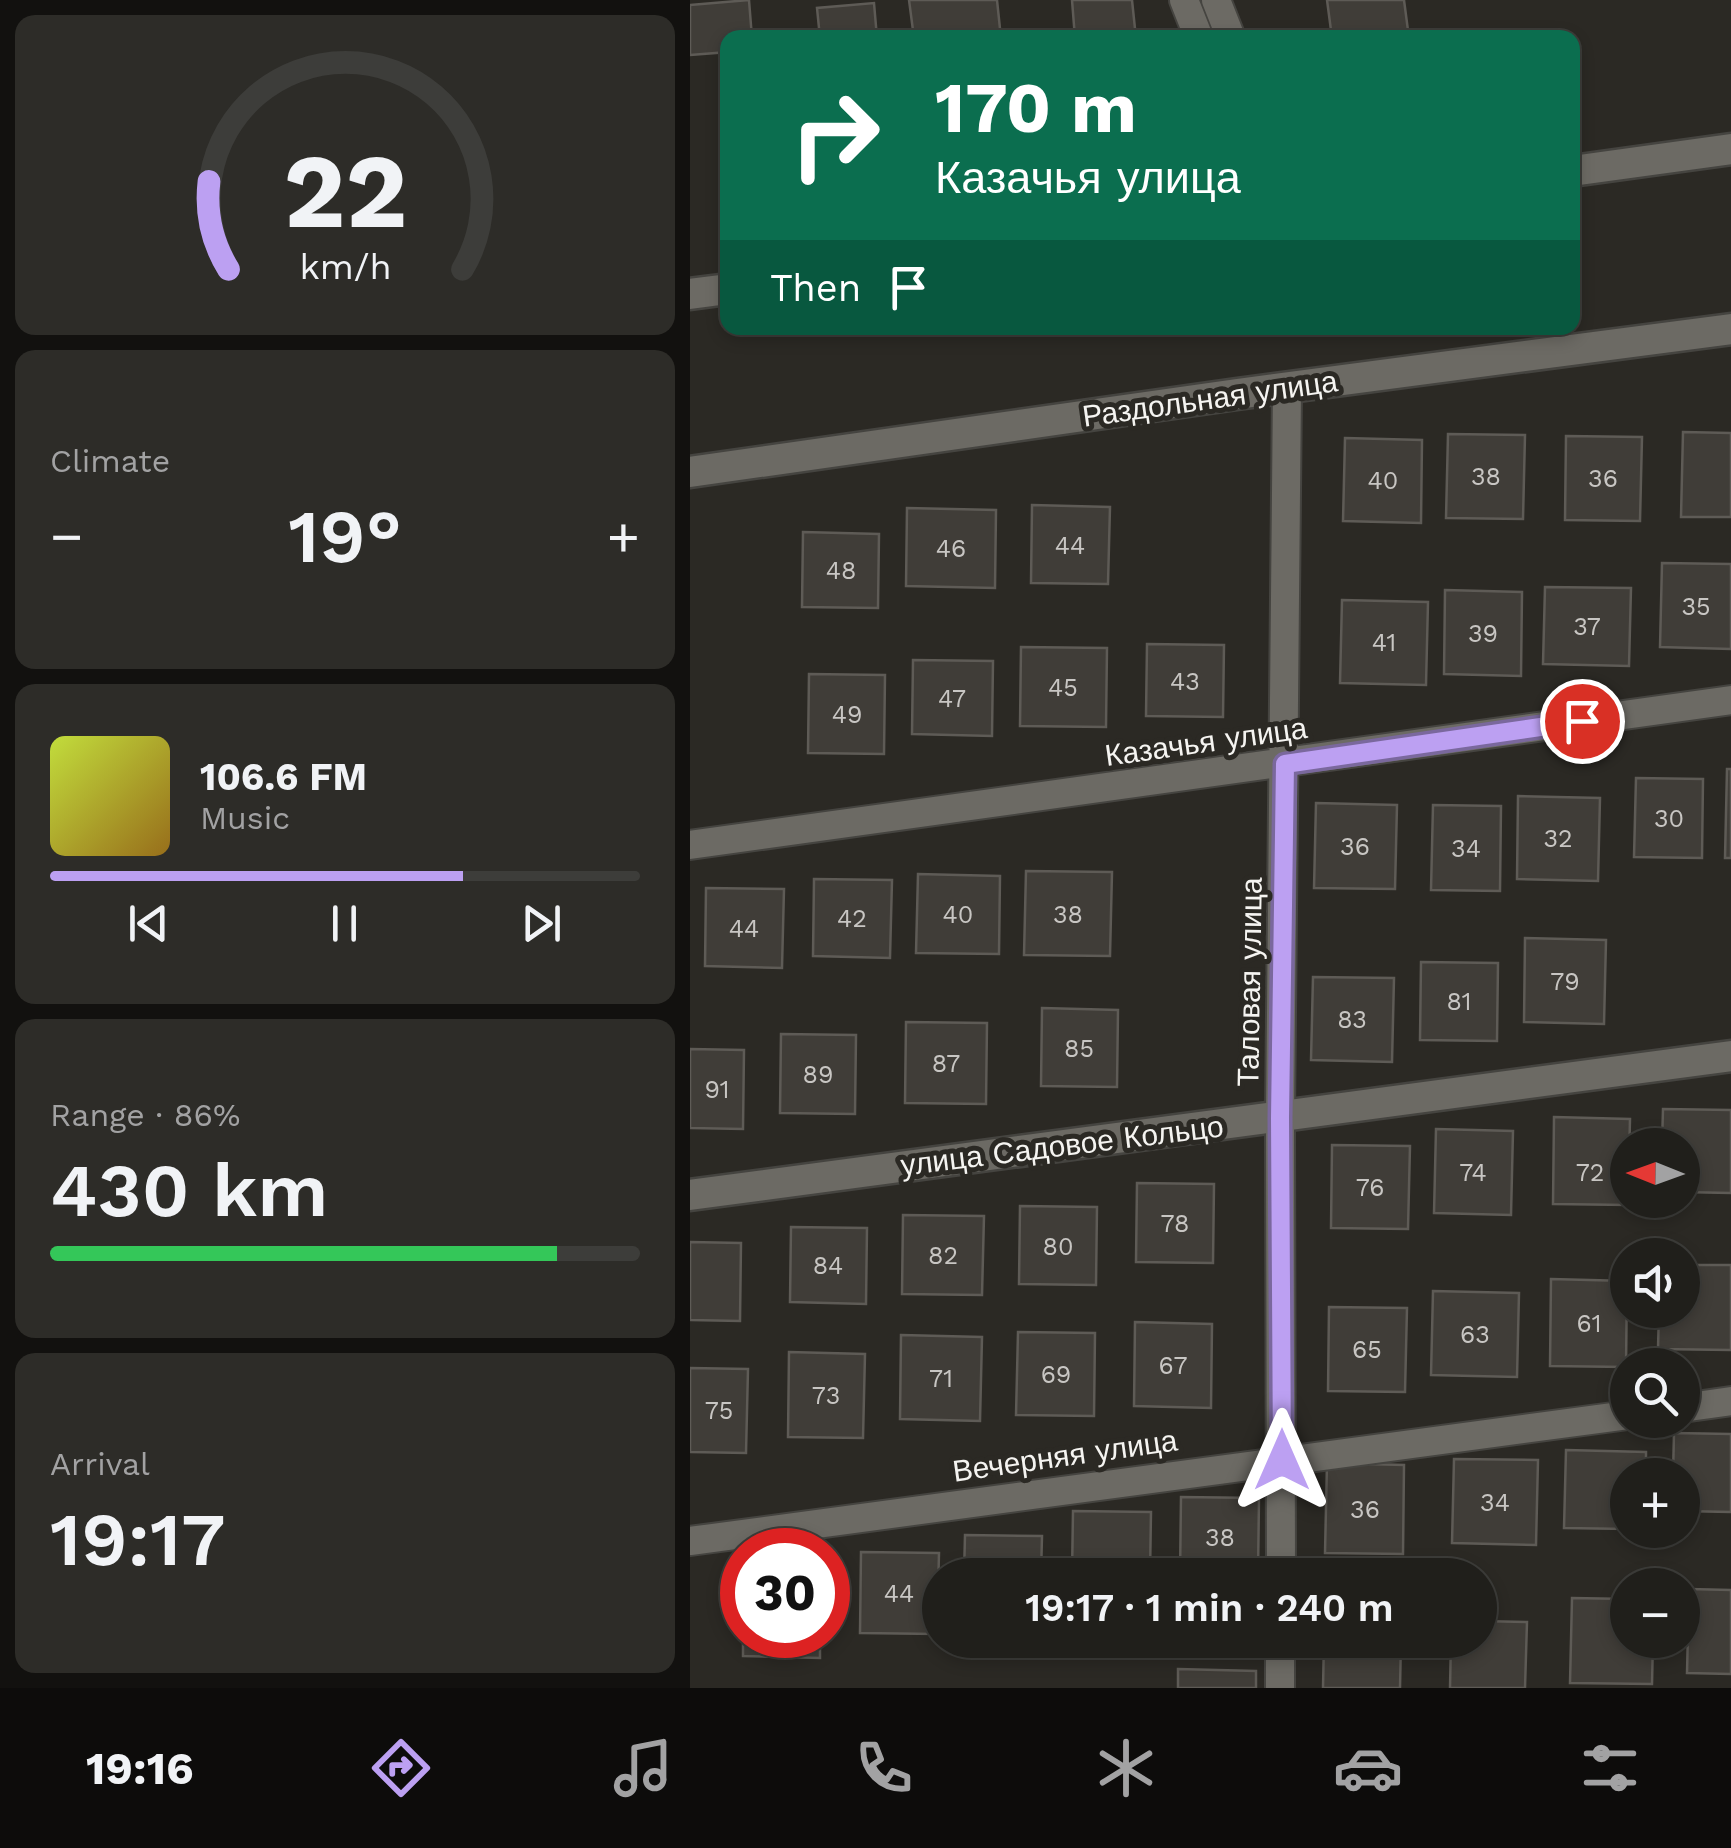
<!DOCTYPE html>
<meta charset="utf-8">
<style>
:root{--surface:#201f1b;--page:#2d2c28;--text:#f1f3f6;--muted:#a2a2a3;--line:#3d3d3a;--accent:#bca0f2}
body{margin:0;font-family:"Work Sans",sans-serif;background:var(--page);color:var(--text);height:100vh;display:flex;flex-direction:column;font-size:38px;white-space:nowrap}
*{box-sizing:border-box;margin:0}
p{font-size:32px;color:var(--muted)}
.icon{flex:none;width:55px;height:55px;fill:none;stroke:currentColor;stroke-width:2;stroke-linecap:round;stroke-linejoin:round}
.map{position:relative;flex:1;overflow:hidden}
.details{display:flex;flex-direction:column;gap:15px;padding:15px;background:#12110f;width:690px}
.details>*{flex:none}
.guide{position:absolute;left:30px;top:30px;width:860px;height:305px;border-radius:20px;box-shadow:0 5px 15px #0003,0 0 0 2px var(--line);background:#0b6e4f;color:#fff;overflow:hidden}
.needle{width:65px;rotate:271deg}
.buttons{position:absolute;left:920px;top:1128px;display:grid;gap:20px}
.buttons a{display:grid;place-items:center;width:90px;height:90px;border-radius:50%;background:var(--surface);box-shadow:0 5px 15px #0003,0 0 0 2px var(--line);font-size:50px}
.speed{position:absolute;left:30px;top:1528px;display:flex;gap:20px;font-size:50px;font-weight:700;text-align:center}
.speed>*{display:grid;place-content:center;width:130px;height:130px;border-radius:50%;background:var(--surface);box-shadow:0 5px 15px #0003,0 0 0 2px var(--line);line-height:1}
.speed .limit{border:15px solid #d22;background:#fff;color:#111}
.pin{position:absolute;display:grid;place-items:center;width:85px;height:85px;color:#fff;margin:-42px;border:5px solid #fff;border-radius:50%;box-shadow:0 2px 10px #0007}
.me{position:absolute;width:110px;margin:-55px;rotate:0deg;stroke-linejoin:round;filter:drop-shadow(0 0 8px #0008)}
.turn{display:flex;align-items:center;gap:35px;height:210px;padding:0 50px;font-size:45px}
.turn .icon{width:130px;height:130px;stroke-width:2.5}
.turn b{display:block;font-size:70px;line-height:85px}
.then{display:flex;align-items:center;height:95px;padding:0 50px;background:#0003;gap:20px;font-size:38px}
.big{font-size:75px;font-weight:600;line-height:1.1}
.details .tile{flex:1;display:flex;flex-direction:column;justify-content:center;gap:15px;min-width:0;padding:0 35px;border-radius:20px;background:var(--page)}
.details .dial{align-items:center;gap:0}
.dial svg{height:260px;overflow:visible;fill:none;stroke:var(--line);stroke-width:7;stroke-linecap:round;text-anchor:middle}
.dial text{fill:var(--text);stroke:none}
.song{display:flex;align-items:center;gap:30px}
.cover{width:120px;height:120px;border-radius:15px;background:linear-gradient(135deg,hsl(70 70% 55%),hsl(40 70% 35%))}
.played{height:10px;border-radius:5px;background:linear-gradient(90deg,var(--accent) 70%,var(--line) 70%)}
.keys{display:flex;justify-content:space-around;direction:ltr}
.heat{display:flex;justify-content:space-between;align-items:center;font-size:55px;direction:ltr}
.charge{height:15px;border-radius:8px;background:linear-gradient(90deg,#34c759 86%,var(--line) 0)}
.trip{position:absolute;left:232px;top:1558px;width:575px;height:100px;border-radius:50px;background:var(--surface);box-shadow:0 5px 15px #0003,0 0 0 2px var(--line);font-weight:600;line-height:100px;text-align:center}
.tab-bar{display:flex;height:160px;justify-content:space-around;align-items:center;background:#0d0c0b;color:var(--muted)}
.tab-bar .icon{width:70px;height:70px}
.tab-bar .active{color:var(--accent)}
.tab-bar b{font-size:45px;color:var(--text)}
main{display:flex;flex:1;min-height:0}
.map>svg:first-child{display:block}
.building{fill:#403d38;stroke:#5e5b56;stroke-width:2.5}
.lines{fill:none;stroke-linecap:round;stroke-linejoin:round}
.street-casing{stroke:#454440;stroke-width:32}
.secondary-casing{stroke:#454440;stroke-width:35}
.street{stroke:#6c6a64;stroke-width:28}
.secondary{stroke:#6c6a64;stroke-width:30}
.route-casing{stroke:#7a689d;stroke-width:25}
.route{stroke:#bca0f2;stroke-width:18}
.labels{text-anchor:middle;stroke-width:10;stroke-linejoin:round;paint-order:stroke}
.number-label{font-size:25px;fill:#c8c6c3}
.street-label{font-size:30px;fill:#f5f4f1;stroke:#2b2924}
</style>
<main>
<section class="details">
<div class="tile dial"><svg viewBox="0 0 100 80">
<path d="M14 69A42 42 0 1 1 86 69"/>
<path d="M14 69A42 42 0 0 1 8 42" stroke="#bca0f2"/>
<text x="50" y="56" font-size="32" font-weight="700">22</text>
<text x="50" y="72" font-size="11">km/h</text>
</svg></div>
<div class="tile"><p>Climate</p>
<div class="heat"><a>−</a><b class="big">19°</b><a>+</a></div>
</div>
<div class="tile">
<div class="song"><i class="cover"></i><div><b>106.6 FM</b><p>Music</p></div></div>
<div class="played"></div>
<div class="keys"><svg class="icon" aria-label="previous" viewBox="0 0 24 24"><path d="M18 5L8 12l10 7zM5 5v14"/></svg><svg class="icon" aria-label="pause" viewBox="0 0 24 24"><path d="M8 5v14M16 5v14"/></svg><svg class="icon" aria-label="next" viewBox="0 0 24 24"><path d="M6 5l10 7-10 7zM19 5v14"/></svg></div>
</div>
<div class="tile"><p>Range · 86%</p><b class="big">430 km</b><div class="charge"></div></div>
<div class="tile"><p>Arrival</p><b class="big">19:17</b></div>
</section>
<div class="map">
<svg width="1041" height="1688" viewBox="0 0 1041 1688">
<rect width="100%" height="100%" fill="#2b2924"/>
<!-- building -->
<path class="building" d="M59 0 62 38H38V52L0 55V5Z
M219 0H307L311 38H224Z
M382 0H442L446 38H385Z
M637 0H714L719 38H642Z
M184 3 187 38H130L127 8Z
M993 432 1041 433V517H991Z
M758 434 835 435 833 519 756 518Z
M876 436 952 437 950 521 875 520Z
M655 438 732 440 731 523 653 521Z
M342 505 420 507 418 584 341 583Z
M217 508 306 510 305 588 216 586Z
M113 532 189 534 188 608 112 607Z
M972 563 1041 564V649L970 647Z
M855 587 941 588 939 666 853 664Z
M755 590 832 592 831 676 754 674Z
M652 600 738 602 736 685 650 683Z
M457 644 534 645 533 717 456 716Z
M331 647 417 648 416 727 330 726Z
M223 660 303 661 302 736 222 734Z
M119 674 195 675 194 754 118 753Z
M1037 769H1041V858H1035Z
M946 778 1013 779 1012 858 944 857Z
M828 796 910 798 908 881 827 879Z
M626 803 707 805 705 889 624 888Z
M743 805 811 806 810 891 741 890Z
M336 871 422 872 420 956 334 955Z
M228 874 310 876 309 954 226 953Z
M124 879 202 880 200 958 123 956Z
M16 888 94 889 92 968 15 966Z
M835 938 916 940 914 1024 834 1022Z
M731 962 808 963 807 1041 730 1040Z
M623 977 704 978 702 1062 621 1060Z
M352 1008 428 1010 427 1087 351 1086Z
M216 1022 297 1023 296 1104 215 1103Z
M91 1034 166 1035 165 1114 90 1113Z
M0 1049 54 1050 53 1129 0 1128Z
M973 1109 1041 1110V1193L992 1192V1145H972Z
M864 1117 940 1119 938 1205 863 1204Z
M746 1129 823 1131 821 1215 744 1213Z
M642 1145 720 1146 718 1229 641 1228Z
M447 1183 524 1184 523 1263 446 1262Z
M330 1206 407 1207 406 1285 329 1284Z
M213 1215 294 1216 292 1295 212 1294Z
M101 1227 177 1228 176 1304 100 1302Z
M0 1242 51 1243 50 1321 0 1320Z
M992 1265H1041V1350L968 1349 969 1310H992Z
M861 1279 937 1281 936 1367 860 1366Z
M743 1291 829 1293 827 1377 741 1375Z
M639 1307 717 1308 715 1392 638 1391Z
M445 1322 522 1324 521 1408 444 1406Z
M328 1332 405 1333 404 1416 326 1415Z
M211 1335 292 1337 290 1421 210 1419Z
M99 1352 175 1354 173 1438 98 1437Z
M0 1368 58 1369 56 1453 0 1452Z
M984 1433 1041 1434V1512L992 1511V1475H983Z
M876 1450 956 1452V1475H938V1529L874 1528Z
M764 1459 848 1460 846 1545 762 1543Z
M637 1463 714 1465 713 1554 635 1553Z
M491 1497 569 1498 568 1575H490Z
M383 1511 461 1512 460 1575H382Z
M275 1535 352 1536 351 1575H274Z
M171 1552 249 1553 247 1634 170 1633Z
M999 1589 1041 1590V1674L997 1673Z
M882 1598 938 1599V1640H963L962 1684 880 1683Z
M790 1621 837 1622 835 1688H760L761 1640H790Z
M53 1635H130V1658L53 1656Z
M634 1640H711L710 1688H633Z
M488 1669 566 1671V1688H488Z"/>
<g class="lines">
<!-- street casing -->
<g class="street-casing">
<path id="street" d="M494 0 509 38
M526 0 541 38
M0 845 1041 700
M992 1408 1041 1401
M0 1541 938 1415
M591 1575 590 1118 597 389
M590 1688V1640"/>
</g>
<!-- secondary casing -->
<g class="secondary-casing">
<path id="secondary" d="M882 171 1041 149
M0 294 38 289
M0 472 547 394 1041 329
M0 1195 1041 1056"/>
</g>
<!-- street -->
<use href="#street" class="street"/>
<!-- secondary -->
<use href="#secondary" class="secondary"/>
</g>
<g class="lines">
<!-- route casing -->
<g class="route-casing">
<path id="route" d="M592 1460 590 1118 595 764 892 721"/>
</g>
<!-- route -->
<use href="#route" class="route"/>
</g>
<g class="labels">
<!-- number labels -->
<g class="number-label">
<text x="796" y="485">38</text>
<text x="913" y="487">36</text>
<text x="693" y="489">40</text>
<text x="380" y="554">44</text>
<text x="261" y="557">46</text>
<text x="151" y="579">48</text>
<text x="1006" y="615">35</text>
<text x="897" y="635">37</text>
<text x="793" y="642">39</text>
<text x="694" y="651">41</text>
<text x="495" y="690">43</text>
<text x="373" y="696">45</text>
<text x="262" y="707">47</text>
<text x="157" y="723">49</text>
<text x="979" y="827">30</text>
<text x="868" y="847">32</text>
<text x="665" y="855">36</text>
<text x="776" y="857">34</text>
<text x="268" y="923">40</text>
<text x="378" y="923">38</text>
<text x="162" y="927">42</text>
<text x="54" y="937">44</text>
<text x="875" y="990">79</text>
<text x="769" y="1010">81</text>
<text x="662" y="1028">83</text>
<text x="389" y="1057">85</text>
<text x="256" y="1072">87</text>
<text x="128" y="1083">89</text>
<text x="27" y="1098">91</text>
<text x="783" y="1181">74</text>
<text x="900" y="1181">72</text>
<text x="680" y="1196">76</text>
<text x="485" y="1232">78</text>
<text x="368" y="1255">80</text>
<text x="253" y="1264">82</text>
<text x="138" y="1274">84</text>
<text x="899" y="1332">61</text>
<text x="785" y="1343">63</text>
<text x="677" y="1358">65</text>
<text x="483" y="1374">67</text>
<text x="366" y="1383">69</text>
<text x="251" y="1387">71</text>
<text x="136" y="1404">73</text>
<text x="29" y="1419">75</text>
<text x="805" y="1511">34</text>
<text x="675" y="1518">36</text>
<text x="530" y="1546">38</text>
<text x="209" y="1602">44</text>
</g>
<!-- street labels -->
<g class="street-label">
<text transform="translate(520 399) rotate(-8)" y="10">Раздольная улица</text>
<text transform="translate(516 742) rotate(-8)" y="10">Казачья улица</text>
<text transform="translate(560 982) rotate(-89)" y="10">Таловая улица</text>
<text transform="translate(372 1146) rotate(-7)" y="10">улица Садовое Кольцо</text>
<text transform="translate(375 1456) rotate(-8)" y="10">Вечерняя улица</text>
</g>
</g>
</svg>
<div class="buttons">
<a><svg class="needle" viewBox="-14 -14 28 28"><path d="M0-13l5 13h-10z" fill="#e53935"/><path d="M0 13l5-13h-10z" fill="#a2a2a3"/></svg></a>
<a><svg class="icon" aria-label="sound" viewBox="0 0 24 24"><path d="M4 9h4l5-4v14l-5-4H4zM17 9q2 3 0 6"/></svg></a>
<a><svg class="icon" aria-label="search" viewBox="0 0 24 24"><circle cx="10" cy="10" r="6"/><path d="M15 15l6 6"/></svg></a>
<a>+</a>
<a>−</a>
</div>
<div class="speed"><div class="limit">30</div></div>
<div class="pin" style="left:892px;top:721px;background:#d93025"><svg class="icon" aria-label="arrive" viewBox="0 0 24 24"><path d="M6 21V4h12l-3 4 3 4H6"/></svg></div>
<svg class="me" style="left:592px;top:1460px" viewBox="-20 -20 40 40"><path d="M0-17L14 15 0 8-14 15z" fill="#bca0f2" stroke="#fff" stroke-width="4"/></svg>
<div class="trip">19:17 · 1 min · 240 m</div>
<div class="guide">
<div class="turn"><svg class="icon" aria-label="right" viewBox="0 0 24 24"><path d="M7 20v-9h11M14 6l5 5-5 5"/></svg><div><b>170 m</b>Казачья улица</div></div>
<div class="then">Then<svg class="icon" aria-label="arrive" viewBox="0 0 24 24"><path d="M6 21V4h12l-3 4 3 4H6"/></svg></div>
</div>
</div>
</main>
<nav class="tab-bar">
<b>19:16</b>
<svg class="icon active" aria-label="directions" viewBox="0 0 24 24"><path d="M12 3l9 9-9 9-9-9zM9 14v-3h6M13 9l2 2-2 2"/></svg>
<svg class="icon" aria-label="music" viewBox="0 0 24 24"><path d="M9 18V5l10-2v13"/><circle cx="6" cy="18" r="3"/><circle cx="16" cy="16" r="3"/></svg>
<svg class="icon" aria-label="phone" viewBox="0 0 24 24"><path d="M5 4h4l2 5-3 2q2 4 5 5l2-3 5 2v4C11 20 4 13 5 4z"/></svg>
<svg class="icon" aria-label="climate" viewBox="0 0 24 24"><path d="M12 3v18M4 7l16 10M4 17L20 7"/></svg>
<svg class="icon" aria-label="car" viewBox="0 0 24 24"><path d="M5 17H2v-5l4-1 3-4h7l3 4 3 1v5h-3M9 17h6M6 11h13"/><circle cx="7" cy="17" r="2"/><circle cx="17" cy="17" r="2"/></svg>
<svg class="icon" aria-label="filters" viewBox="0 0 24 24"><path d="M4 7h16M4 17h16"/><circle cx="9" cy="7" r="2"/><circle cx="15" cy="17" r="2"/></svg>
</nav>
